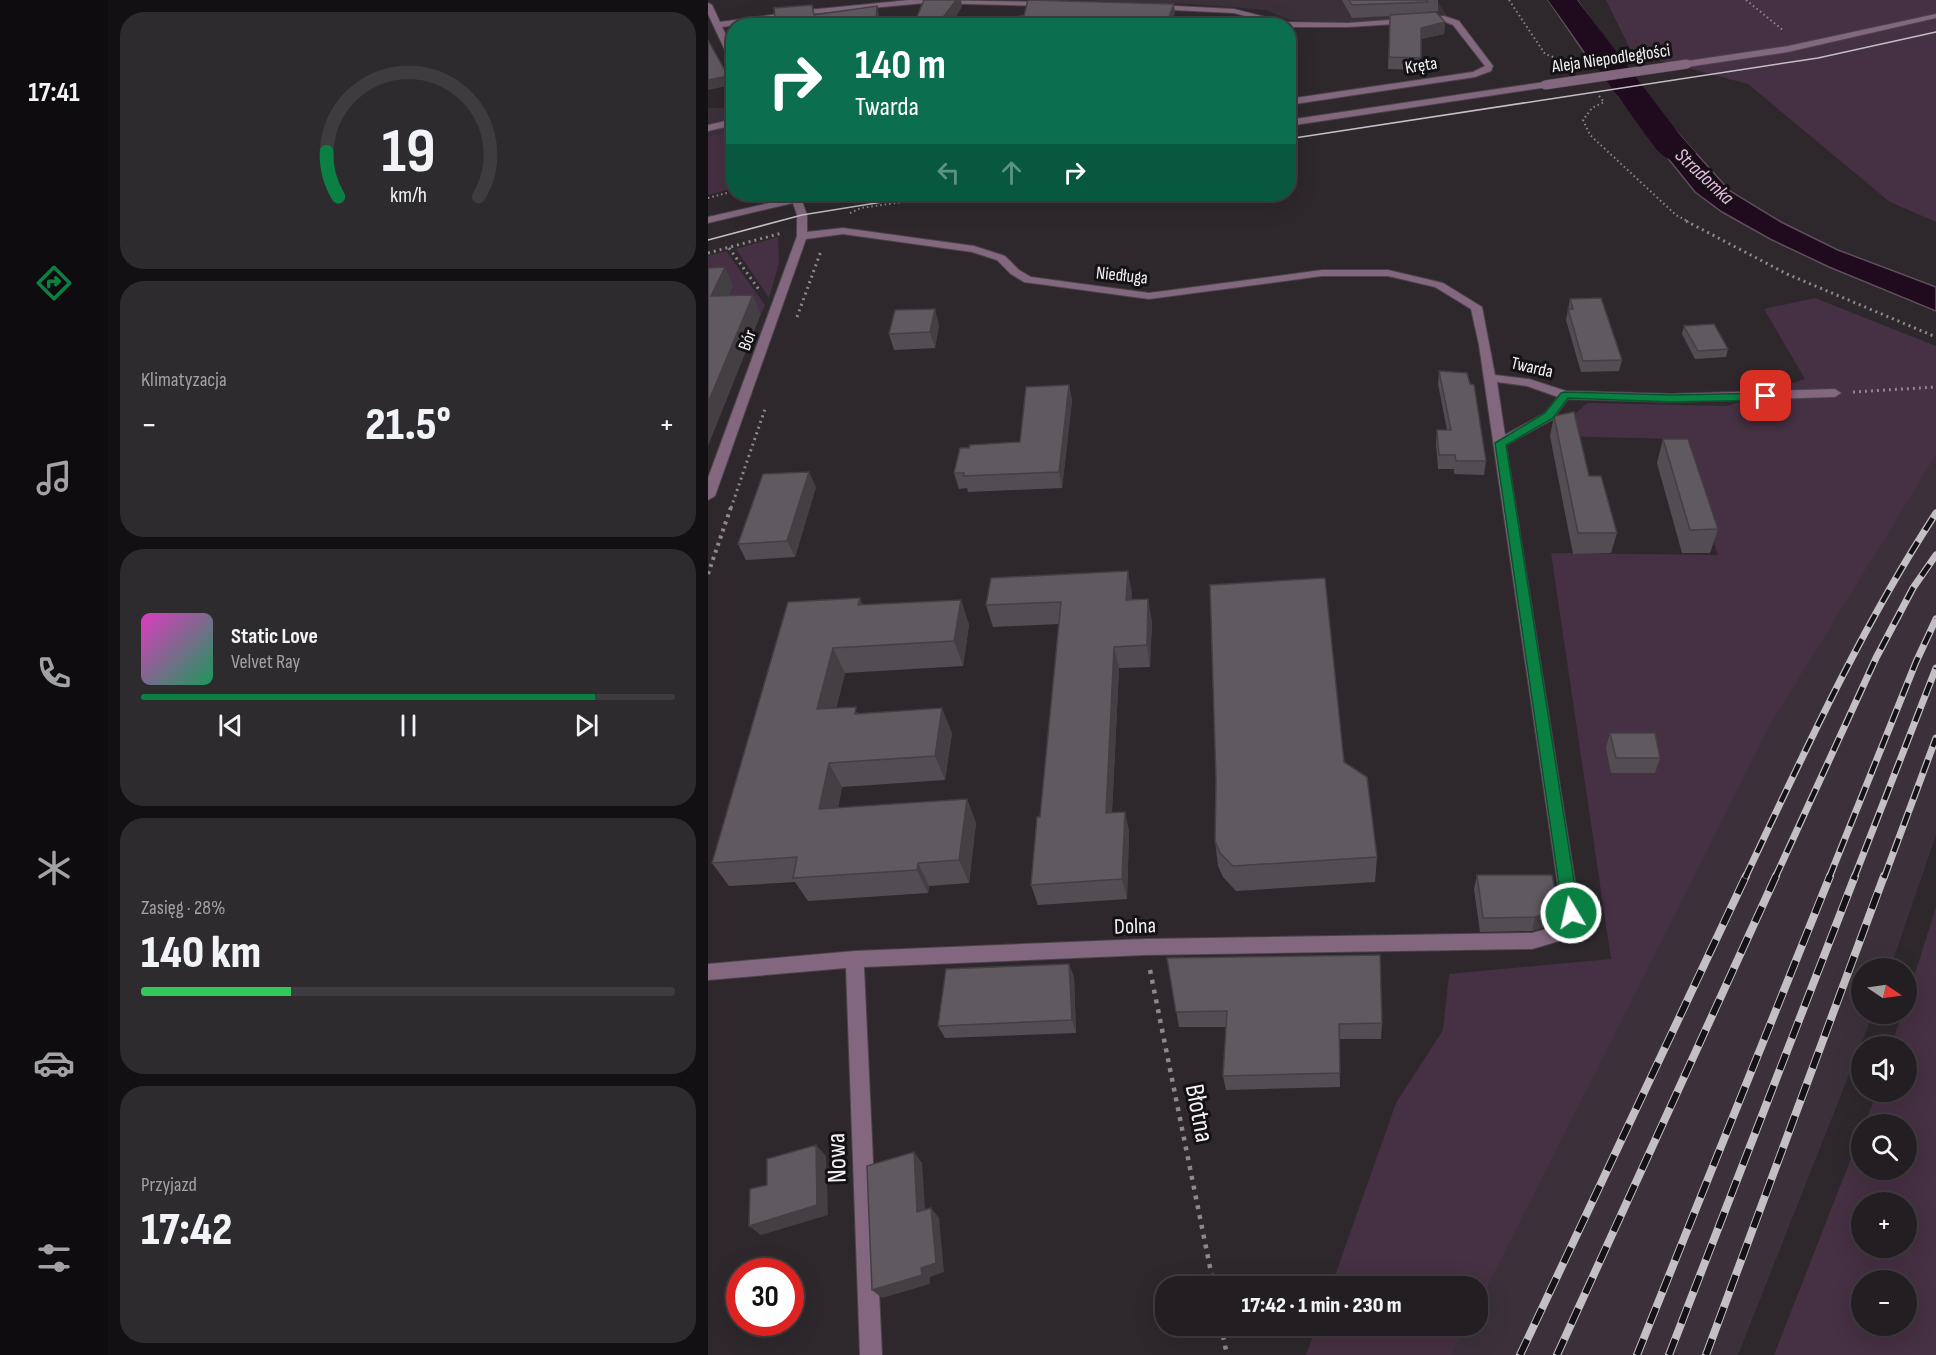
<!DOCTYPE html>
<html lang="pl">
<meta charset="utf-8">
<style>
:root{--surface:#221e22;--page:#2e2b2f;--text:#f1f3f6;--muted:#a2a2a5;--line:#3f3c40;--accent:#0b8043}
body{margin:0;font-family:"Sofia Sans Condensed",sans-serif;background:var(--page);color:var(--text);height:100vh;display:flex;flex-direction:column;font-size:22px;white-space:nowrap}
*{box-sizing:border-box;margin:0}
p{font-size:20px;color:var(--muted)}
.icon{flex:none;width:33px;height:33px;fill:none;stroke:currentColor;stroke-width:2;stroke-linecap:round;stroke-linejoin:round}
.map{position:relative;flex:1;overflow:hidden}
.panel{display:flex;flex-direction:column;gap:12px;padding:12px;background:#131013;width:600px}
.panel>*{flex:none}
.guide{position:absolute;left:18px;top:18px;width:570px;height:183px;border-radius:24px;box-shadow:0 6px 24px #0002,0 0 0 2px var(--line);background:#0b6e4f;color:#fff;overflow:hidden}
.needle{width:39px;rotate:103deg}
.buttons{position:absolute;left:1143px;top:958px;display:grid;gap:12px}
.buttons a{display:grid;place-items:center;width:66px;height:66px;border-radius:50%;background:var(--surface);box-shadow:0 6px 24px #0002,0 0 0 2px var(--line);font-size:30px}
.speed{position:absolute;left:18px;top:1258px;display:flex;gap:12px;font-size:30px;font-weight:700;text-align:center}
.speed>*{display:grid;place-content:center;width:78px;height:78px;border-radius:50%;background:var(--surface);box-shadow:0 6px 24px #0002,0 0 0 2px var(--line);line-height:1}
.speed .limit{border:9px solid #d22;background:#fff;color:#111}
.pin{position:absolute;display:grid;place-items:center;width:51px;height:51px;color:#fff;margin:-26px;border-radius:12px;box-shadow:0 3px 9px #0006}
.me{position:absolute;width:66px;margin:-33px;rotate:351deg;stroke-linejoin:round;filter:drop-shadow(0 0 4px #0008)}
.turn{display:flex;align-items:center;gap:21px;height:126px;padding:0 30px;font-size:27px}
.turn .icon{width:78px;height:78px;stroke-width:2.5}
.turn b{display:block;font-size:42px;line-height:51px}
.lanes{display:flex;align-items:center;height:57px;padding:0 30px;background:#0003;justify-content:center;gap:30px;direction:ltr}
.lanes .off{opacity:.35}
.big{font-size:45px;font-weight:800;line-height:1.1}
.panel .widget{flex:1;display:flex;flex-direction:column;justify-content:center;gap:9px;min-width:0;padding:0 21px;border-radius:24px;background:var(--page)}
.panel .dial{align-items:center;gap:0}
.dial svg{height:156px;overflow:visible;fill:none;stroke:var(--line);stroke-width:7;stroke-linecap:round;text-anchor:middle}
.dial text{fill:var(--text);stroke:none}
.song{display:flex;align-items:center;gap:18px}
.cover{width:72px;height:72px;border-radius:9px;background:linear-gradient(135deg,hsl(310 70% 55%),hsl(150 70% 35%))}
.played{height:6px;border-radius:3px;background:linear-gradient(90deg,var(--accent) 85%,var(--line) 85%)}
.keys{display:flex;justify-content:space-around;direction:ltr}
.heat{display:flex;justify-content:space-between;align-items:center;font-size:33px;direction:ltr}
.charge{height:9px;border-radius:4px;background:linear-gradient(90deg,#34c759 28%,var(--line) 0)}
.trip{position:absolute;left:447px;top:1276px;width:333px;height:60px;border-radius:24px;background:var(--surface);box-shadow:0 6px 24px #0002,0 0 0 2px var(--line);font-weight:800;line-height:60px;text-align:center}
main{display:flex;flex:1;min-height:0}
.dock{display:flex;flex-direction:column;width:108px;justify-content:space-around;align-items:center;background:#0e0c0e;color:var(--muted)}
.dock .icon{width:42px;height:42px}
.dock .active{color:var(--accent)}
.dock b{font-size:27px;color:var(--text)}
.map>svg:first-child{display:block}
.built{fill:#3c313a}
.green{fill:#463043;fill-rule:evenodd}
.water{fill:#1f0a1e;stroke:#5f4f5e;stroke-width:1.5}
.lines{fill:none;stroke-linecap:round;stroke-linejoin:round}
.river{fill:#1f0a1e;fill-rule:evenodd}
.minor-casing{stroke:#4a4449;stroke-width:2}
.path-far3{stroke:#8d888d;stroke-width:2;stroke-dasharray:1.5 3;stroke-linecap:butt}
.path-far2{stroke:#8d888d;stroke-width:3;stroke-dasharray:2 4;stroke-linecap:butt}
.path-far1{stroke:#8d888d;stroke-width:4;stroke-dasharray:3 4.5;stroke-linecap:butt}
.path{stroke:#8d888d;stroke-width:4.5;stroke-dasharray:4 6;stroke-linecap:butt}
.minor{fill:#82677e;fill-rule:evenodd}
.tram{stroke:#c3bfc3;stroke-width:1.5}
.rail-far1-casing{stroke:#c3bfc3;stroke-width:7}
.rail-casing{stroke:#c3bfc3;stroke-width:8}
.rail-far1{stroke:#141214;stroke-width:4.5;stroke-dasharray:14;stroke-linecap:butt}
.rail{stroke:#141214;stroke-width:6;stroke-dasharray:17;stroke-linecap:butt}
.minor-bridge-casing{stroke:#4a4449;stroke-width:10;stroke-linecap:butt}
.minor-bridge{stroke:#82677e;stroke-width:9}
.wall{fill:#534d53}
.shaded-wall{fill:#433f43}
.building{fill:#605a60;stroke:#433f43;stroke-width:1.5}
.route{fill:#0b8043;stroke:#07532c;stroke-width:1.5}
.labels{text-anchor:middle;stroke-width:6;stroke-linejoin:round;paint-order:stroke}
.far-street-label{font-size:18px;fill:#f4f1f4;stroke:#141214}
.far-water-label{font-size:20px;font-style:italic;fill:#e9b9e4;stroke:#141214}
.street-label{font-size:22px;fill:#f4f1f4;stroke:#141214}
.near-street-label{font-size:27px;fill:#f4f1f4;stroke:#141214}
</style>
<main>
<nav class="dock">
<b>17:41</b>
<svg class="icon active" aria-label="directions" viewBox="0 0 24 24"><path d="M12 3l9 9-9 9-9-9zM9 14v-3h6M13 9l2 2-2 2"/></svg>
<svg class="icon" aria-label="music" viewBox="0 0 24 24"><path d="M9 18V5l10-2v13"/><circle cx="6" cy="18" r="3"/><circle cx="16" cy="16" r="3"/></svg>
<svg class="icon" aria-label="phone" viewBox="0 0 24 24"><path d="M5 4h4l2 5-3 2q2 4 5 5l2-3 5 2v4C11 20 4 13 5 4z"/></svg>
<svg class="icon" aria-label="climate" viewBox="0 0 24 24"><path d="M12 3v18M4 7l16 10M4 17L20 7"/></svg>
<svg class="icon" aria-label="car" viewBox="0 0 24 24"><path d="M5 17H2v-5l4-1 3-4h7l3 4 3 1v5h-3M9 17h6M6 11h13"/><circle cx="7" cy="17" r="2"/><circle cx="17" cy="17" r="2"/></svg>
<svg class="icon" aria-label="filters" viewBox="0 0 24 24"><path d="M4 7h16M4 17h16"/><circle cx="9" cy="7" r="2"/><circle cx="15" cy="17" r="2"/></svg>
</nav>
<section class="panel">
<div class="widget dial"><svg viewBox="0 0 100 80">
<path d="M14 69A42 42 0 1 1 86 69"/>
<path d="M14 69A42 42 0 0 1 8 46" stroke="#0b8043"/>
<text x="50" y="56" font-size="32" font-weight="700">19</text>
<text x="50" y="72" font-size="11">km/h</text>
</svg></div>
<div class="widget"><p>Klimatyzacja</p>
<div class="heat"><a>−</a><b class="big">21.5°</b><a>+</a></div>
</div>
<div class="widget">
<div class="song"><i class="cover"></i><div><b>Static Love</b><p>Velvet Ray</p></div></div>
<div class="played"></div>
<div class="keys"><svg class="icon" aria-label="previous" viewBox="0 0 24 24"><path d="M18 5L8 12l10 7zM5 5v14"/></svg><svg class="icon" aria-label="pause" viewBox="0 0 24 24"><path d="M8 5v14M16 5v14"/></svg><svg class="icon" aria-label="next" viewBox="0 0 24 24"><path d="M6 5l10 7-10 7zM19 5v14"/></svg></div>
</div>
<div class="widget"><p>Zasięg · 28%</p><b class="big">140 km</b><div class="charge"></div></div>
<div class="widget"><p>Przyjazd</p><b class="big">17:42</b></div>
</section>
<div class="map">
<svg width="1228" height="1355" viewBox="0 0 1228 1355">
<rect width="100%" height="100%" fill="#2e282d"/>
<!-- built -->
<path class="built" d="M361 0H729L739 16 642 23 582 20 558 10 482 4Z
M0 108H26L25 188 0 195Z
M1228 413V835L1182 969H1154V1014H1165L1030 1355H722L736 1326H770V1287H755Z"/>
<!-- green -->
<path class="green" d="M898 0H1228V222L1182 202 1040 84 924 53Z
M25 131V188L0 195V137Z
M70 237 71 263 61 298 28 249Z
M18 251 57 305 53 314 9 315 0 287V256Z
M1107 298 1228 346V455L1062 725 770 1305V1287H623L688 1103 735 1030 741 974 903 959 843 553 1010 555 971 439 844 436 879 403 1019 406 1097 379 1056 309Z
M1228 907V1355H1066L1153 1133 1154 1170H1198V1125H1156L1169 1092H1198V1047H1183L1194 1014H1198L1199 999ZM1154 1203H1198V1248H1154ZM1154 1281H1198V1326H1154Z
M609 1326H759L744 1355H598Z"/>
<!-- water -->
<path class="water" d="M840 0H869L914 63 886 67Z
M934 93 1022 191 1073 222 1130 250 1228 287V311L1121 267 1062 239 1014 212 987 192 910 96Z"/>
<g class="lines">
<!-- river -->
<path class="river" d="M840 0H869L972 135 988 153 983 160C967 164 960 161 948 149Z"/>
<!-- minor casing -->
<g class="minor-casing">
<path id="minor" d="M202 0 339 2 343 4 339 6 217 3 100 14 14 27 26 51V63L22 61 0 14V3L4 5 12 22 100 10Z
M447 5 526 9 577 22 640 23 736 16 751 21 785 66 783 71 767 77 580 105V99L765 72 777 66 745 25 735 21 640 27H580L526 13 444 9 443 7Z
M1228 14V18L1080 52 979 67 975 64 979 61 1080 46Z
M837 82 841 85 840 87 580 126V120Z
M26 119V125L0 131V125Z
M82 194H117L94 201 99 215V232L135 228 266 246 297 256 311 270 323 277 441 293 614 270H680L735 283 774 307 787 375 821 379 858 391 964 394 1127 389 1133 393 1127 397 964 402 860 399 845 419 798 445 872 913 861 938 824 949 437 955 156 967 174 1355H152L138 968 0 980V964L147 951 437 939 824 933 849 926 854 913 771 345 763 309 727 287 680 276H614L441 299 316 282 303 274 289 260 264 252 135 234 98 239 7 496 0 500V478L89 236V215L85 203 0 223V217L83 198ZM789 382 819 386 850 397 837 413 797 435Z"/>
</g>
<!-- path-far3 -->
<path class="path-far3" d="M801 0 837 54 856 61
M1038 0 1076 31
M891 96 896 102 884 108 875 120 882 135 968 215 981 222
M152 197 162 195
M0 198 26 191
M142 213 153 208 250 194"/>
<!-- path-far2 -->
<path class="path-far2" d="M978 221 1079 274 1228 337
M21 248 52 291
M0 253 74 233
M89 317 113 251
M1145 392 1228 387
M23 508 57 409"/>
<!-- path-far1 -->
<path class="path-far1" d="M0 574 23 507"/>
<!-- path -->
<path class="path" d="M442 970 506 1287
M513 1326 519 1355"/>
<!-- minor -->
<use href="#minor" class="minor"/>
<!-- tram -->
<path class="tram" d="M580 139 1110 58 1228 32
M0 240 94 215 224 194"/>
<!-- rail-far1 casing -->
<g class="rail-far1-casing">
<path id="rail-far1" d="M1037 878C1096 753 1153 628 1228 513
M1067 878 1168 658 1205 588 1228 555
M1121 878 1208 662 1228 619
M1146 878 1228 668
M1176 878 1228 738"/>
</g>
<!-- rail casing -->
<g class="rail-casing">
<path id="rail" d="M812 1355 1038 876
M849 1355 1068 876
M929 1355 1122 876
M961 1355 1147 876
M998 1355 1176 876"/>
</g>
<!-- rail-far1 -->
<use href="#rail-far1" class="rail-far1"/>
<!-- rail -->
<use href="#rail" class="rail"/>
<!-- minor-bridge casing -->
<g class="minor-bridge-casing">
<path id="minor-bridge" d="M837 85 979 64"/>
</g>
<!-- minor-bridge -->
<use href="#minor-bridge" class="minor-bridge"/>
</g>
<!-- wall -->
<path class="wall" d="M634 0H730V11L720 12V13L737 22 736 34 713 39 712 70 680 69 682 16 644 18Z
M862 299 914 360 911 371 873 372 858 320Z
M231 325 227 348 186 350 181 334Z
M976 326 1020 349 1018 357 987 359 974 334Z
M731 371 778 461 776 475 746 474V469H730L728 444 729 430H739L730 384Z
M361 385 364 401 354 488 260 492 259 488 251 489 246 473 261 448 312 442Z
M846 416 881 476 909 533 903 553 865 554 842 436Z
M955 439 1010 529 1002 553H974L949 463Z
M108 487 87 557 38 560 30 544Z
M424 593 423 600 444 621 442 667 411 668 404 812H417L421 832 419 899 330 905 323 885 332 817 351 624 285 627 278 605Z
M253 600 261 625 255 666 137 673 128 708 244 733 237 780 134 787 130 808 259 799 268 823 261 883 221 886 220 893 100 901 87 882 21 886 4 863 80 602 155 605Z
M902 733 952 758 947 773H903L898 748Z
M636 762 669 857 667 882 528 891 515 877 510 866 507 841Z
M769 875 847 924 824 931 772 932 766 889Z
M459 958 674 1023 673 1039H631L632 1087 518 1090 515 1076 518 1027H471Z
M361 964 366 977 368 1033 237 1038 230 1026Z"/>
<!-- shaded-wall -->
<path class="shaded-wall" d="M248 0H253L254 7 242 26 233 20Z
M466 4 467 13 462 26 458 24Z
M169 6 172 19V26L168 21Z
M737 22 736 34 713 39V28Z
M20 76 24 85 0 90V80Z
M17 267 25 286 12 315 3 296Z
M45 295 53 314 0 446V403Z
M227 309 231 325 227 348 222 332Z
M361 385 364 401 354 488 351 472Z
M101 472 108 487 87 557 79 541Z
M420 571 424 593 422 622 418 600Z
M152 598 162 624 150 605Z
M440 599 444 621 442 667 439 645Z
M253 600 261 625 255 666 246 641Z
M406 647 411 668 403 833 398 813Z
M125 648 137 673 122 734 109 709Z
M234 708 244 733 237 780 227 756Z
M121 763 134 787 124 833 111 809Z
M259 799 268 823 261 883 251 860Z
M417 812 421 832 419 899 414 879Z
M210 863 221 886 220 893 209 870Z
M851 910 847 924 824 931 827 917Z
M361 964 366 977 368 1033 364 1020Z
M108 1145 118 1156 120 1215 53 1235 41 1226Z
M206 1152 214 1163 218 1222 209 1212Z
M223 1208 231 1218 236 1272 222 1277V1284L174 1298 164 1290 213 1268Z"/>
<!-- building -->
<path class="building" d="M216 0H248L233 20H258L257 26H68L66 8 104 5 106 15 169 6 168 21 208 19Z
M320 0 466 4 458 24 475 26H307L311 16H316Z
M641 0H718L720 2 644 5Z
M728 12 737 22 713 28V58L681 57 682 15Z
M0 40 20 76 0 80Z
M17 267 3 296 45 295 0 403V268Z
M893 298 914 360 875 361 860 309H865L862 299Z
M227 309 222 332 181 334 187 310Z
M1006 324 1020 349 990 351 976 326Z
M731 371 759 373 762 384 766 385 778 461H748L747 455H731L729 430H743Z
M361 385 351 472 255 476 256 473H246L252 448H261L262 445 312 442 318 387Z
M866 412 881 476H893L909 533H870L846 416Z
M955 439H980L1010 529 982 530Z
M101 472 79 541 30 544 55 474Z
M420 571 418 600 440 599 439 645 406 647 398 813 417 812 414 879 323 885 329 817H332L353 602 278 605 283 578Z
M617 578 636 762 659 777 669 857 525 866 512 853 507 841 508 780 502 585Z
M152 598 150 605 253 600 246 641 125 648 109 709 148 707 147 714 234 708 227 756 121 763 111 809 259 799 251 860 210 863 209 870 85 878 89 857 4 863 80 602Z
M902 733H947L952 758H908Z
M769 875H844L851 910 827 917 775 918Z
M672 955 674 1023 631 1024 632 1073 515 1076 519 1011 468 1012 459 958Z
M361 964 364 1020 230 1026 238 969Z
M108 1145 109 1205 41 1226 42 1189 59 1185V1159Z
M206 1152 209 1212 223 1208 228 1263 213 1268 214 1275 164 1290 159 1166Z"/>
<!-- route -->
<path class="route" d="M857 392 964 395 1058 393 1064 396 1058 400 964 402 860 398 845 418 798 445 871 913 869 918 863 920 857 918 855 913 787 443 837 413 853 393Z"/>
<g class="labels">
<!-- far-street labels -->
<g class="far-street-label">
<text transform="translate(903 58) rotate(-8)" y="6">Aleja Niepodległości</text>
<text transform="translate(713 65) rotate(-9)" y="6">Kręta</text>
<text transform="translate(414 275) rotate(6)" y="6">Niedługa</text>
<text transform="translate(39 340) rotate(-70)" y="6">Bór</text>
<text transform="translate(824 367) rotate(13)" y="6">Twarda</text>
</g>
<!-- far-water labels -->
<g class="far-water-label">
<text transform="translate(997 176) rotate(43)" y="7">Stradomka</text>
</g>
<!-- street labels -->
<g class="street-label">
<text transform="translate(427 925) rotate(-2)" y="8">Dolna</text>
</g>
<!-- near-street labels -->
<g class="near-street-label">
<text transform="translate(492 1113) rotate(79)" y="9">Błotna</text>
<text transform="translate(128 1158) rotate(-92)" y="9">Nowa</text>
</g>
</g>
</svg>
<div class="buttons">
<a><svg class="needle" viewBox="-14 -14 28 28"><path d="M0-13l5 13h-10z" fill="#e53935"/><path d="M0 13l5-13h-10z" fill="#a2a2a5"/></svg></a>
<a><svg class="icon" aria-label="sound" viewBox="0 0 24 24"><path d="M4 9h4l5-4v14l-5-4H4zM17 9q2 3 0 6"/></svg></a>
<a><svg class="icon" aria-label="search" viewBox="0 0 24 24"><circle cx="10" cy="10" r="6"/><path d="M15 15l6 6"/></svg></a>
<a>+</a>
<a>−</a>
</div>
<div class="speed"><div class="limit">30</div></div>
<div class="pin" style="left:1058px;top:396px;background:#d93025"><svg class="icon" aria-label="arrive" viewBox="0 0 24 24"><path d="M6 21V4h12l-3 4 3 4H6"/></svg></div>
<svg class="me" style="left:863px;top:913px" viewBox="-20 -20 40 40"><circle r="17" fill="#0b8043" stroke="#fff" stroke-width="3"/><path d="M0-11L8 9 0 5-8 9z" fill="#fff"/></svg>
<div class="trip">17:42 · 1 min · 230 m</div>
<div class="guide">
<div class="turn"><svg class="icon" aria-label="right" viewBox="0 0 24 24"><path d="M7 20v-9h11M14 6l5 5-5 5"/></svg><div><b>140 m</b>Twarda</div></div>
<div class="lanes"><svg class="icon off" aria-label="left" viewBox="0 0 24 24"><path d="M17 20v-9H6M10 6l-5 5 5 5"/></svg><svg class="icon off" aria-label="ahead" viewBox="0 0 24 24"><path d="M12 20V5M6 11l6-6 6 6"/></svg><svg class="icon" aria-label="right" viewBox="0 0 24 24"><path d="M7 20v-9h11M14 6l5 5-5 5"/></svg></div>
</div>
</div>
</main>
